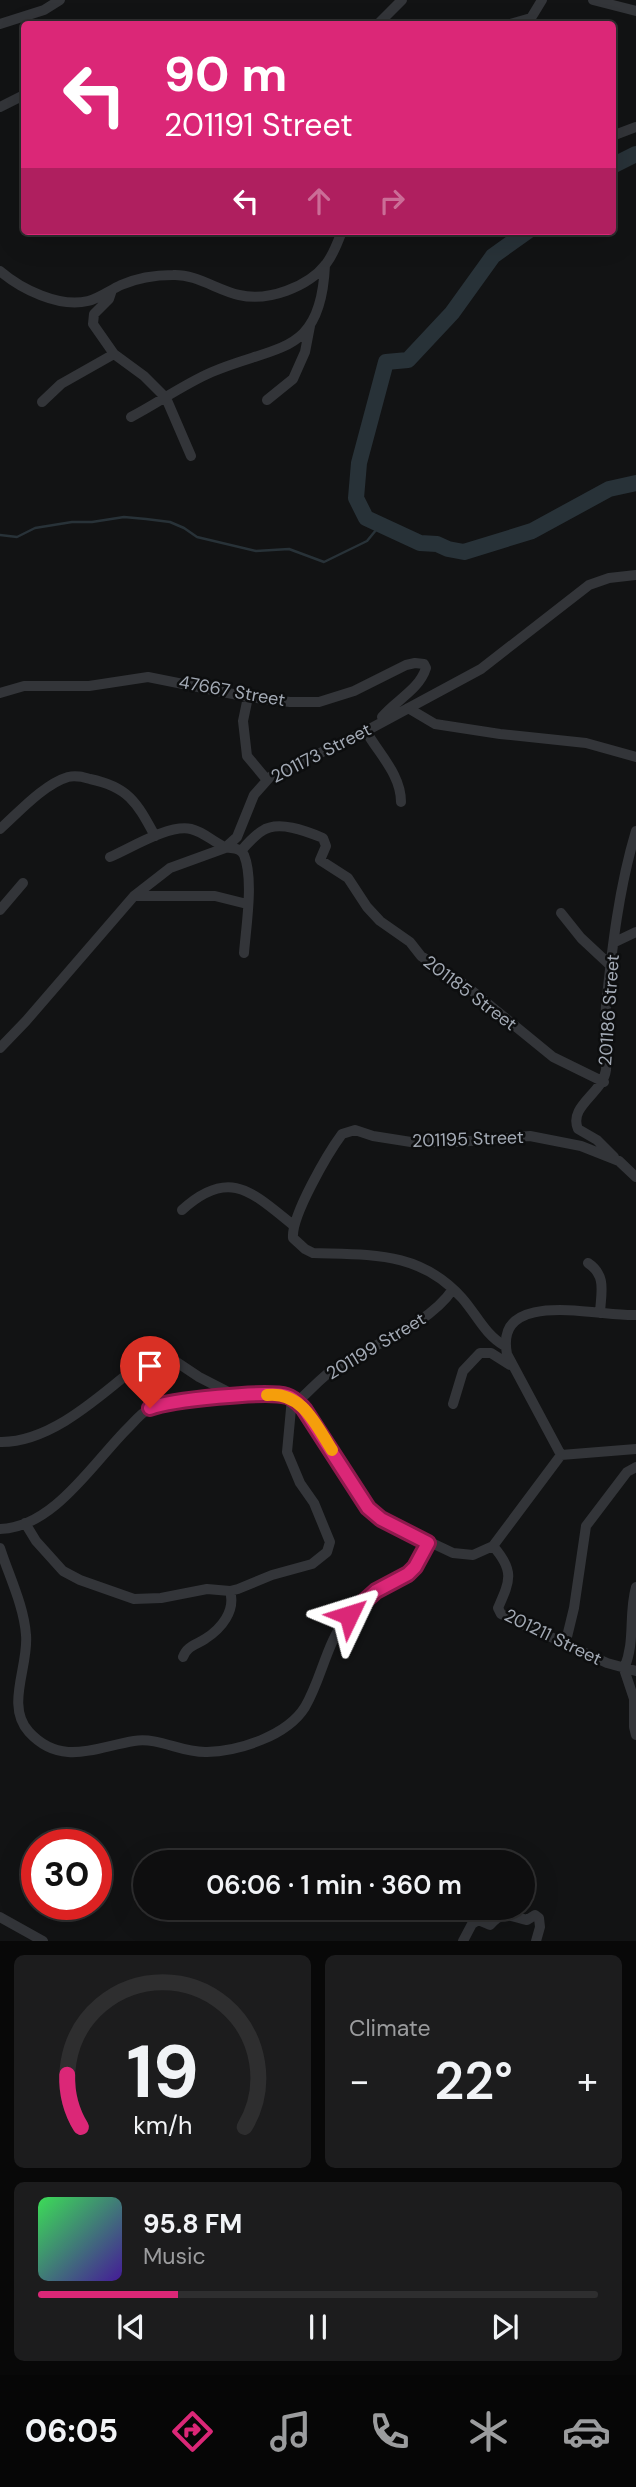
<!DOCTYPE html>
<meta charset="utf-8">
<style>
:root{--surface:#0e0e0f;--page:#1c1c1d;--text:#f1f3f6;--muted:#9b9c9e;--line:#2e2e2f;--accent:#db2777}
body{margin:0;font-family:"DM Sans",sans-serif;background:var(--page);color:var(--text);height:100vh;display:flex;flex-direction:column;font-size:26px;white-space:nowrap}
*{box-sizing:border-box;margin:0}
p{font-size:23px;color:var(--muted)}
.icon{flex:none;width:38px;height:38px;fill:none;stroke:currentColor;stroke-width:2;stroke-linecap:round;stroke-linejoin:round}
.map{position:relative;height:1941px;overflow:hidden}
.side{display:flex;flex-direction:column;gap:14px;padding:14px;background:#080808;flex:1}
.side>*{flex:none}
.top-card{position:absolute;left:21px;top:21px;width:595px;height:214px;border-radius:7px;box-shadow:0 7px 28px #0002,0 0 0 2px var(--line);background:#db2777;color:#fff;overflow:hidden}
.speed{position:absolute;left:21px;top:1829px;display:flex;gap:14px;font-size:35px;font-weight:700;text-align:center}
.speed>*{display:grid;place-content:center;width:91px;height:91px;border-radius:50%;background:var(--surface);box-shadow:0 7px 28px #0002,0 0 0 2px var(--line);line-height:1}
.speed .limit{border:10px solid #d22;background:#fff;color:#111}
.pin{position:absolute;display:grid;place-items:center;width:60px;height:60px;color:#fff;margin:-72px -30px;border-radius:50% 50% 50% 0;rotate:-45deg;box-shadow:0 0 7px #0007}
.pin .icon{rotate:45deg}
.me{position:absolute;width:77px;margin:-38px;rotate:49deg;stroke-linejoin:round;filter:drop-shadow(0 0 5px #0008)}
.turn{display:flex;align-items:center;gap:24px;height:147px;padding:0 28px;font-size:32px}
.turn .icon{width:91px;height:91px;stroke-width:2.5}
.turn b{display:block;font-size:49px;line-height:60px}
.lanes{display:flex;align-items:center;height:66px;padding:0 28px;background:#0003;justify-content:center;gap:35px;direction:ltr}
.lanes .off{opacity:.35}
.big{font-size:52px;font-weight:600;line-height:1.1}
.side .tile{flex:1;display:flex;flex-direction:column;justify-content:center;gap:10px;min-width:0;padding:0 24px;border-radius:10px;background:var(--page)}
.side .dial{align-items:center;gap:0}
.dial svg{height:182px;overflow:visible;fill:none;stroke:var(--line);stroke-width:7;stroke-linecap:round;text-anchor:middle}
.dial text{fill:var(--text);stroke:none}
.song{display:flex;align-items:center;gap:21px}
.cover{width:84px;height:84px;border-radius:10px;background:linear-gradient(135deg,hsl(130 70% 55%),hsl(260 70% 35%))}
.played{height:7px;border-radius:4px;background:linear-gradient(90deg,var(--accent) 25%,var(--line) 25%)}
.keys{display:flex;justify-content:space-around;direction:ltr}
.heat{display:flex;justify-content:space-between;align-items:center;font-size:38px;direction:ltr}
.side .tiles{flex:1;display:grid;gap:14px;grid-template-columns:1fr 1fr}
.tile:last-child{grid-column:span 2}
.trip{position:absolute;left:133px;top:1850px;width:402px;height:70px;border-radius:35px;background:var(--surface);box-shadow:0 7px 28px #0002,0 0 0 2px var(--line);font-weight:600;line-height:70px;text-align:center}
.menu{display:flex;height:112px;justify-content:space-around;align-items:center;background:#060606;color:var(--muted)}
.menu .icon{width:49px;height:49px}
.menu .on{color:var(--accent)}
.menu b{font-size:32px;color:var(--text)}
.map>svg:first-child{display:block}
.lines{fill:none;stroke-linecap:round;stroke-linejoin:round}
.stream{stroke:#283238;stroke-width:2.5}
.river{stroke:#283238;stroke-width:16}
.minor{stroke:#333539;stroke-width:10}
.route-casing{stroke:#8e194d;stroke-width:18}
.route{stroke:#db2777;stroke-width:12}
.slow{stroke:#f59e0b;stroke-width:12}
.labels{text-anchor:middle;stroke-width:5;stroke-linejoin:round;paint-order:stroke}
.street-label{font-size:18px;fill:#a3aab5;stroke:#0d0e0f}
</style>
<div class="map">
<svg width="636" height="1941" viewBox="0 0 636 1941">
<rect width="100%" height="100%" fill="#121314"/>
<g class="lines">
<!-- stream -->
<path class="stream" d="M0 535 17 537 35 528 72 522H92L124 517 146 519 170 522 184 528 197 537 256 551 289 549 324 562 367 541 381 524"/>
<!-- river -->
<path class="river" d="M612 166 636 154
M528 231 493 256 452 313 408 360 386 362 359 463 356 498 366 518 420 543 437 544 448 549 464 552 532 531 609 489 636 483"/>
<!-- minor -->
<path class="minor" d="M593 0 636 11
M0 24 44 10 60 0
M378 24 402 0
M510 24 531 18 542 0
M0 107 24 95
M612 136 636 127
M0 271C21 289 59 308 88 301 100 298 110 290 121 285 137 278 156 275 173 275 196 274 217 290 239 295 268 302 308 287 326 264 333 255 338 242 342 231
M112 290 109 299 94 314 93 324 114 354 144 376 166 398 191 456
M267 400 293 379 305 352 310 326
M42 402 61 384 114 354
M131 417C158 403 184 384 212 372 278 344 321 356 325 265
M0 693 24 686H89L148 677 248 697 290 702H319L354 691 406 665 415 663 424 664 426 668C419 690 396 700 382 717L386 719
M248 697 243 721 247 756 267 780
M408 708 435 724 500 734 586 743 636 757
M366 731C378 753 401 774 401 802
M0 829C18 813 44 784 68 777 76 775 83 777 90 779 129 787 137 803 155 836
M241 851C247 844 254 836 262 831 278 820 306 831 323 838L326 846 320 860 348 878 367 907 380 921 410 942 421 956 465 985 553 1057 604 1082
M110 857C131 848 169 824 191 829 204 832 213 842 225 847 232 849 240 847 244 855 254 879 246 927 244 953
M134 896H215L247 904
M0 910 23 883
M561 913 581 938 611 966
M615 942 636 932
M0 1048 26 1021 134 896 170 868 225 848 237 837 254 795 270 777 366 731 481 669 589 585 609 578 636 575
M614 1157 597 1140 578 1129C568 1106 603 1093 606 1070 608 1049 604 1027 606 1006 612 948 619 887 636 831
M182 1210C229 1167 252 1192 293 1225
M588 1263C607 1276 601 1292 600 1313
M505 1346C485 1335 477 1315 462 1298 420 1251 371 1255 313 1253L305 1249 293 1238C291 1216 328 1153 342 1134L355 1130 373 1136 411 1142H458L530 1136 581 1146 619 1161 636 1177
M297 1402C311 1390 322 1376 338 1366 374 1344 429 1325 453 1289
M453 1404 463 1371 480 1353H491L510 1365
M0 1442C54 1443 106 1390 146 1359L158 1354 166 1355 199 1377 236 1396
M561 1455 507 1354C494 1287 600 1317 636 1315
M25 1523 36 1541 63 1571 80 1580 134 1599 161 1598 207 1589 230 1591 238 1589 272 1575 312 1564 327 1552 330 1542 314 1503 300 1483 287 1452 292 1398
M0 1529C53 1528 93 1463 127 1429 134 1422 141 1413 150 1408 173 1396 214 1399 240 1397 266 1395 284 1389 305 1409L362 1499 381 1519 453 1553 473 1555 493 1546 561 1455 636 1449
M493 1546C515 1571 510 1581 498 1608L501 1614 607 1663 636 1671
M0 1548C9 1576 24 1606 26 1635 29 1666 5 1706 29 1732 61 1767 96 1747 134 1741 160 1737 181 1753 207 1752 239 1751 287 1736 305 1707 322 1678 326 1643 348 1616 356 1606 366 1597 376 1591 389 1582 406 1579 416 1566 422 1559 425 1551 428 1543
M636 1587C628 1616 636 1640 624 1669L634 1699V1727L636 1735
M565 1645 574 1608 586 1526 627 1472 636 1467
M183 1657C187 1646 196 1645 205 1639 221 1629 236 1611 230 1591
M0 1917 43 1941
M463 1941 472 1924 478 1920 490 1925C503 1910 509 1916 527 1920L535 1915 539 1918 540 1927 536 1941"/>
</g>
<g class="lines">
<!-- route casing -->
<g class="route-casing">
<path id="route" d="M150 1408C170 1400 267 1390 287 1396 294 1398 299 1404 304 1409L368 1508 381 1519 428 1543 415 1567 408 1574 376 1591 349 1615"/>
</g>
<!-- route -->
<use href="#route" class="route"/>
<!-- slow -->
<path class="slow" d="M267 1395C302 1391 316 1425 332 1450"/>
</g>
<g class="labels">
<!-- street labels -->
<g class="street-label">
<text transform="translate(232 691) rotate(10)" y="6">47667 Street</text>
<text transform="translate(321 753) rotate(-27)" y="6">201173 Street</text>
<text transform="translate(470 993) rotate(37)" y="6">201185 Street</text>
<text transform="translate(609 1010) rotate(-86)" y="6">201186 Street</text>
<text transform="translate(468 1139) rotate(-2)" y="6">201195 Street</text>
<text transform="translate(376 1346) rotate(-31)" y="6">201199 Street</text>
<text transform="translate(553 1637) rotate(26)" y="6">201211 Street</text>
</g>
</g>
</svg>
<div class="speed"><div class="limit">30</div></div>
<div class="pin" style="left:150px;top:1408px;background:#d93025"><svg class="icon" aria-label="arrive" viewBox="0 0 24 24"><path d="M6 21V4h12l-3 4 3 4H6"/></svg></div>
<svg class="me" style="left:349px;top:1615px" viewBox="-20 -20 40 40"><path d="M0-17L14 15 0 8-14 15z" fill="#db2777" stroke="#fff" stroke-width="4"/></svg>
<div class="trip">06:06 · 1 min · 360 m</div>
<div class="top-card">
<div class="turn"><svg class="icon" aria-label="left" viewBox="0 0 24 24"><path d="M17 20v-9H6M10 6l-5 5 5 5"/></svg><div><b>90 m</b>201191 Street</div></div>
<div class="lanes"><svg class="icon" aria-label="left" viewBox="0 0 24 24"><path d="M17 20v-9H6M10 6l-5 5 5 5"/></svg><svg class="icon off" aria-label="ahead" viewBox="0 0 24 24"><path d="M12 20V5M6 11l6-6 6 6"/></svg><svg class="icon off" aria-label="right" viewBox="0 0 24 24"><path d="M7 20v-9h11M14 6l5 5-5 5"/></svg></div>
</div>
</div>
<section class="side">
<div class="tiles">
<div class="tile dial"><svg viewBox="0 0 100 80">
<path d="M14 69A42 42 0 1 1 86 69"/>
<path d="M14 69A42 42 0 0 1 8 46" stroke="#db2777"/>
<text x="50" y="56" font-size="32" font-weight="700">19</text>
<text x="50" y="72" font-size="11">km/h</text>
</svg></div>
<div class="tile"><p>Climate</p>
<div class="heat"><a>−</a><b class="big">22°</b><a>+</a></div>
</div>
<div class="tile">
<div class="song"><i class="cover"></i><div><b>95.8 FM</b><p>Music</p></div></div>
<div class="played"></div>
<div class="keys"><svg class="icon" aria-label="previous" viewBox="0 0 24 24"><path d="M18 5L8 12l10 7zM5 5v14"/></svg><svg class="icon" aria-label="pause" viewBox="0 0 24 24"><path d="M8 5v14M16 5v14"/></svg><svg class="icon" aria-label="next" viewBox="0 0 24 24"><path d="M6 5l10 7-10 7zM19 5v14"/></svg></div>
</div>
</div>
</section>
<nav class="menu">
<b>06:05</b>
<svg class="icon on" aria-label="directions" viewBox="0 0 24 24"><path d="M12 3l9 9-9 9-9-9zM9 14v-3h6M13 9l2 2-2 2"/></svg>
<svg class="icon" aria-label="music" viewBox="0 0 24 24"><path d="M9 18V5l10-2v13"/><circle cx="6" cy="18" r="3"/><circle cx="16" cy="16" r="3"/></svg>
<svg class="icon" aria-label="phone" viewBox="0 0 24 24"><path d="M5 4h4l2 5-3 2q2 4 5 5l2-3 5 2v4C11 20 4 13 5 4z"/></svg>
<svg class="icon" aria-label="climate" viewBox="0 0 24 24"><path d="M12 3v18M4 7l16 10M4 17L20 7"/></svg>
<svg class="icon" aria-label="car" viewBox="0 0 24 24"><path d="M5 17H2v-5l4-1 3-4h7l3 4 3 1v5h-3M9 17h6M6 11h13"/><circle cx="7" cy="17" r="2"/><circle cx="17" cy="17" r="2"/></svg>
</nav>
